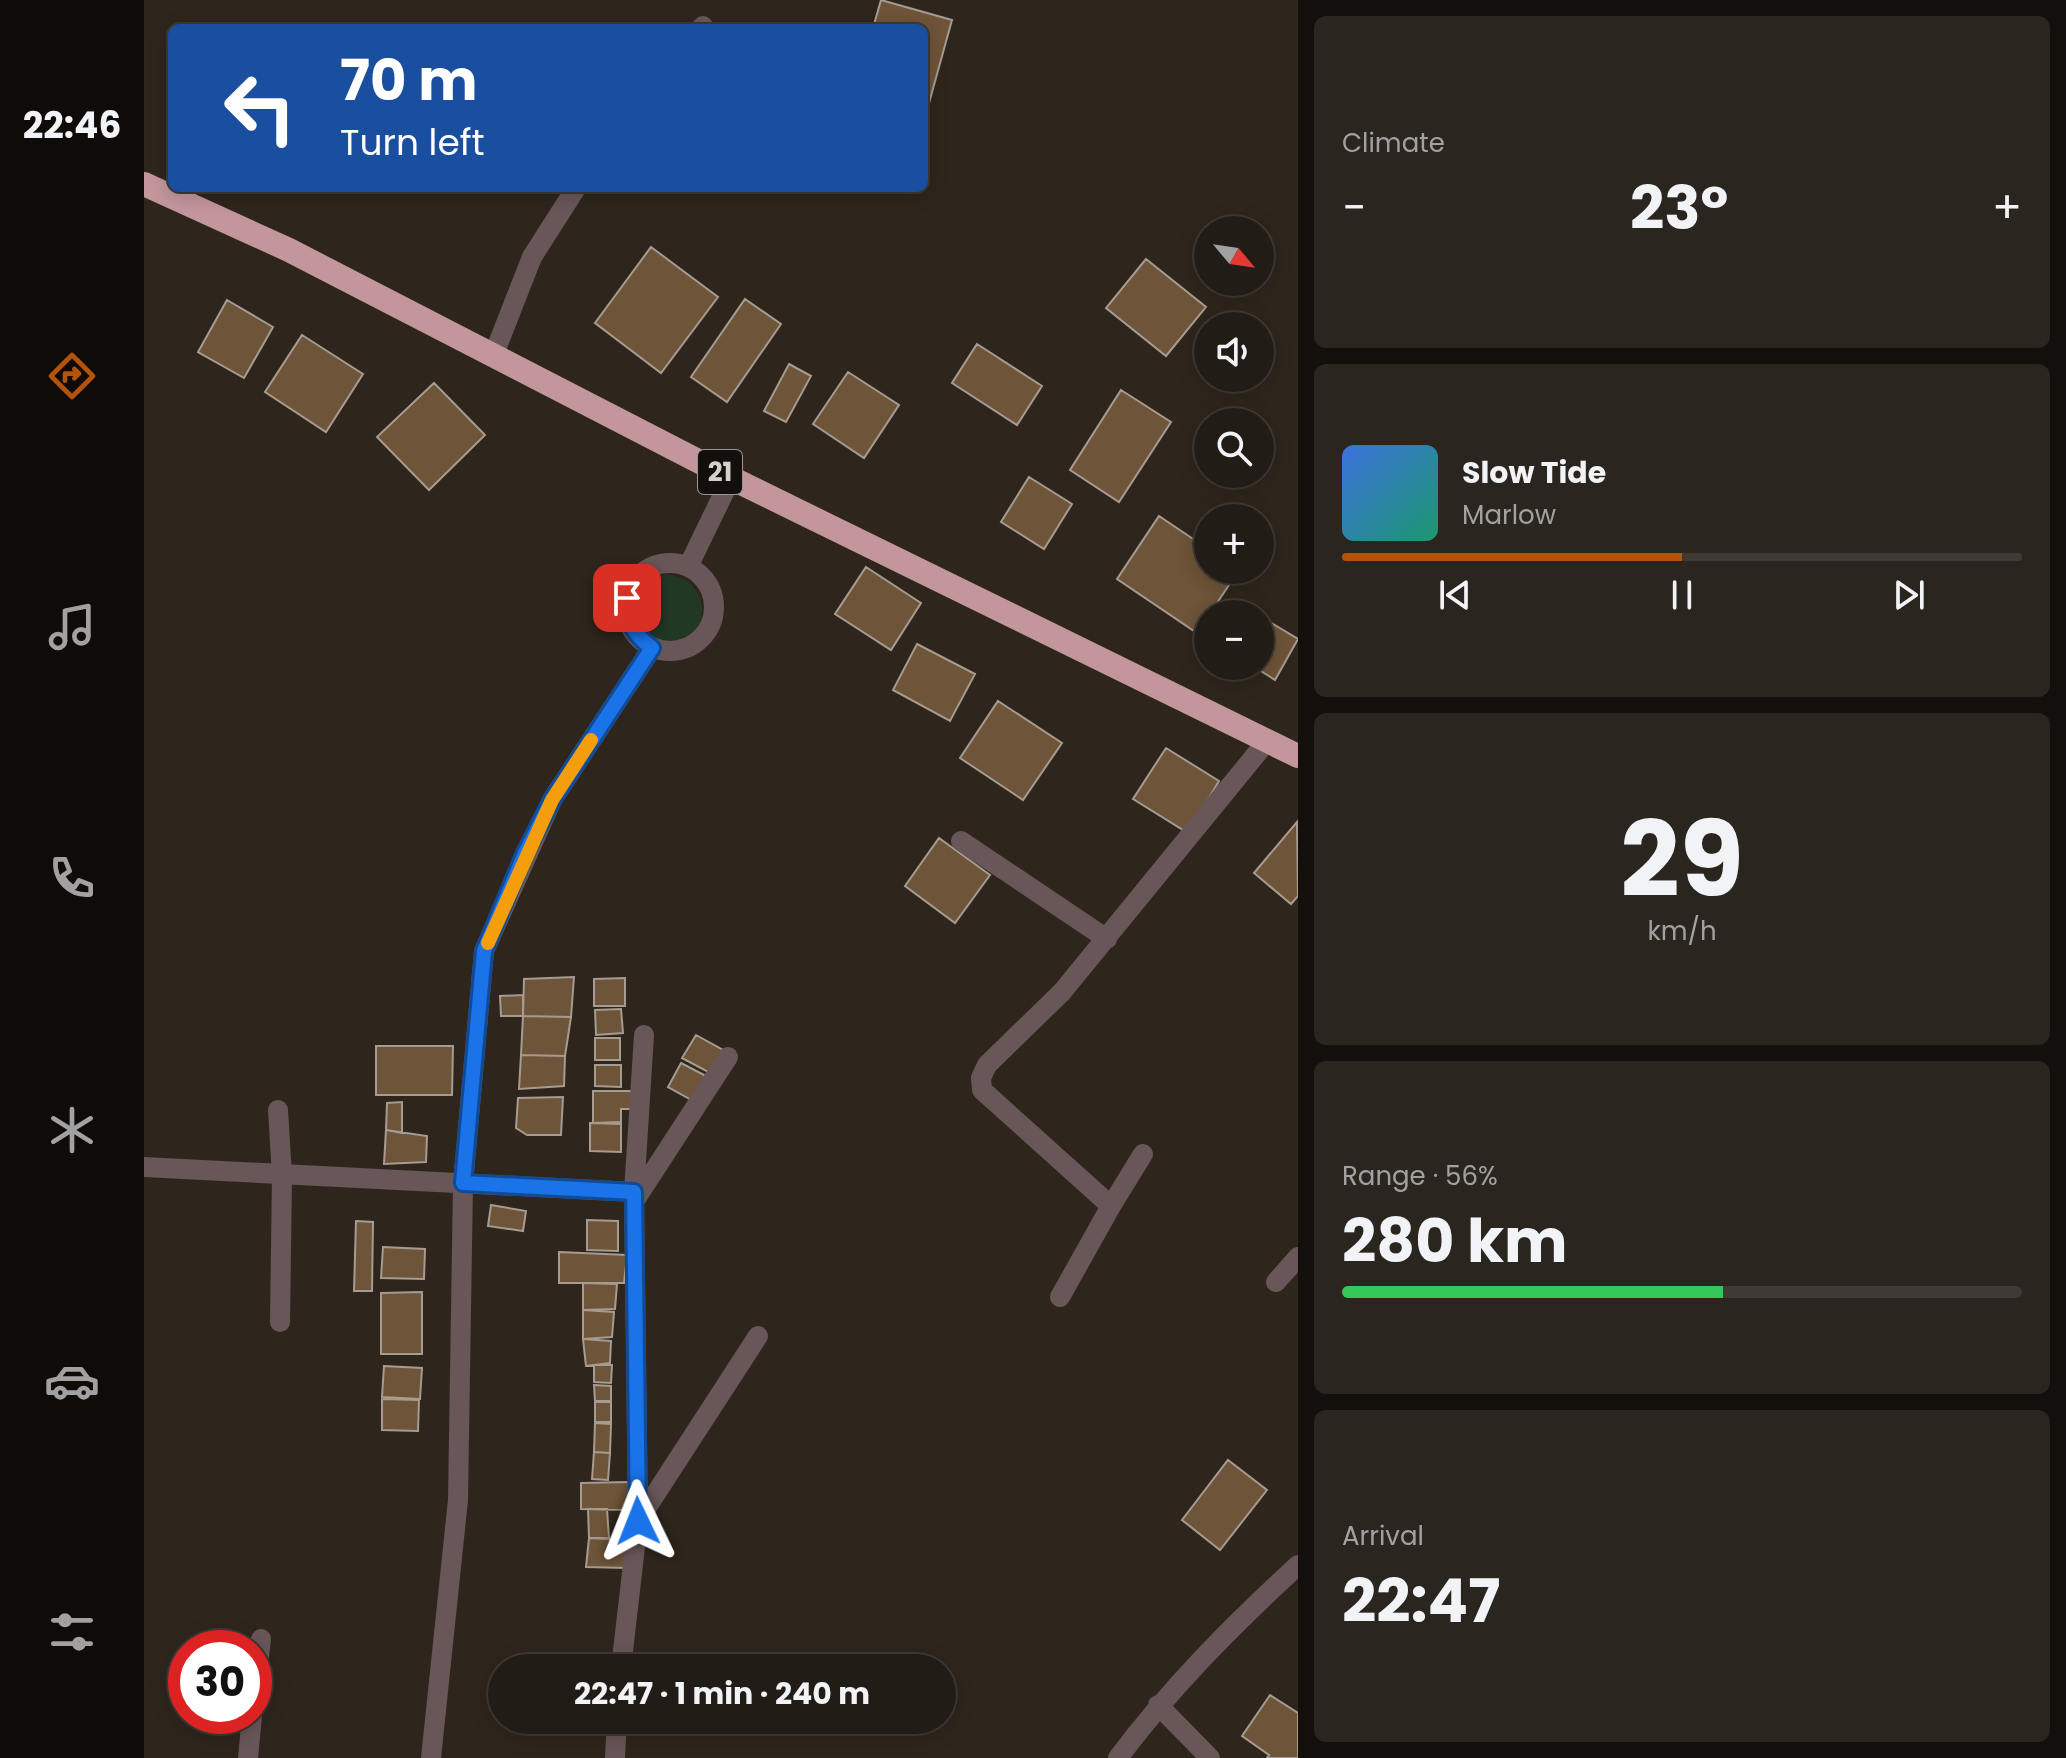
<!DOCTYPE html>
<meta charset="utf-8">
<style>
:root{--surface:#221c16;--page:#2a251f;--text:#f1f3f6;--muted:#a2a1a1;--line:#3f3a35;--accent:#b45309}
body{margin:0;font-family:Poppins,sans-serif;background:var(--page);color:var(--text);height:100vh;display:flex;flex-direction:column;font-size:30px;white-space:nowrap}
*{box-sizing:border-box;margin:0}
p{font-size:26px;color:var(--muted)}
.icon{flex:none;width:44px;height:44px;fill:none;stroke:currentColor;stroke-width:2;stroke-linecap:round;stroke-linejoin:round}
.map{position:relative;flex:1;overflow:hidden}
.side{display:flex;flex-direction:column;gap:16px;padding:16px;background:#130f0c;width:768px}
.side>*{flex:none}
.guide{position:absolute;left:24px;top:24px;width:760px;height:168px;border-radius:12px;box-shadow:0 4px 20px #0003,0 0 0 2px var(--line);background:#1a4fa0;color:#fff;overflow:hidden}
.needle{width:52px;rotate:119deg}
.controls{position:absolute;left:1050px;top:216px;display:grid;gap:16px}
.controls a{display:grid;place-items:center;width:80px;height:80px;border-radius:50%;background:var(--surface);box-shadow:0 4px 20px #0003,0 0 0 2px var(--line);font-size:40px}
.speed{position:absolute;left:24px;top:1630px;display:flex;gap:16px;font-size:40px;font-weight:700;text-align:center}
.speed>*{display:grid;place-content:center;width:104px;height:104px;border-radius:50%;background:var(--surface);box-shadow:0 4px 20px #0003,0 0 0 2px var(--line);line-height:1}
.speed .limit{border:12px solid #d22;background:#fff;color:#111}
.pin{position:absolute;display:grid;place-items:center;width:68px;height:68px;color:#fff;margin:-34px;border-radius:16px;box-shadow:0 4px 12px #0006}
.me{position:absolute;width:88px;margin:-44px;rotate:358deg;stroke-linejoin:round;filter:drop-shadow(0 0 6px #0008)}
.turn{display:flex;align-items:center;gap:28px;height:168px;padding:0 40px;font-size:36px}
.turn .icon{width:104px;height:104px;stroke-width:2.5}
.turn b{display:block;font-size:56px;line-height:68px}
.big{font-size:60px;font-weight:700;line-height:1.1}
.side .card{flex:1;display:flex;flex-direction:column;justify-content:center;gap:12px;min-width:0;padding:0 28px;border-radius:12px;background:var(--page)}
.side .dial{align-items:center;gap:0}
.dial b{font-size:104px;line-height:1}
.song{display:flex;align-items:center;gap:24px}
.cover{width:96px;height:96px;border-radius:12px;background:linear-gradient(135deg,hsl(220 70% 55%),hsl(160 70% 35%))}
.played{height:8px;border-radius:4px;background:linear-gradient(90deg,var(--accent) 50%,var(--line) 50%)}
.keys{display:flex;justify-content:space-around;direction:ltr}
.heat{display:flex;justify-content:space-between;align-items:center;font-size:44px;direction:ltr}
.charge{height:12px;border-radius:6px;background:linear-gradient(90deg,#34c759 56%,var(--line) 0)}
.trip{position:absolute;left:344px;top:1654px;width:468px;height:80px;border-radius:40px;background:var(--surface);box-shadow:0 4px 20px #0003,0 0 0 2px var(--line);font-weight:700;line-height:80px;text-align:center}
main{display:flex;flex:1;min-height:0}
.tabs{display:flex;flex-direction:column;width:144px;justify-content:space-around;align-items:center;background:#0e0b09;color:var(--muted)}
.tabs .icon{width:56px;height:56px}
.tabs .current{color:var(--accent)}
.tabs b{font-size:36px;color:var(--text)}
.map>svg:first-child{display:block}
.green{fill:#213824}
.building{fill:#6e5438;stroke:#a69b91;stroke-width:2}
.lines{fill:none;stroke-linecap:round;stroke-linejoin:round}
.minor{stroke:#695658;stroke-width:20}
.highway{stroke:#c3969c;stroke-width:24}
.route-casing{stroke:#114b97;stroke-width:20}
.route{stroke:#1a73e8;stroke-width:14}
.slow{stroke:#f59e0b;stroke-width:14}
.labels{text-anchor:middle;stroke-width:6;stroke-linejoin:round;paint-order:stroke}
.shield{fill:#130f0c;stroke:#9c9692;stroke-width:2}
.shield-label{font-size:26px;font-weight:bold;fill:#d6d0cb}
</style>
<main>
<nav class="tabs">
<b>22:46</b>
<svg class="icon current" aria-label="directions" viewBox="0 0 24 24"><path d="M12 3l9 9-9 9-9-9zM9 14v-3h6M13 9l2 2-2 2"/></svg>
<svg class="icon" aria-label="music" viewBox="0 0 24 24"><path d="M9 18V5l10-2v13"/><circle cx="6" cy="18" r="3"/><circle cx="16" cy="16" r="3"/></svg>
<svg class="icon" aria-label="phone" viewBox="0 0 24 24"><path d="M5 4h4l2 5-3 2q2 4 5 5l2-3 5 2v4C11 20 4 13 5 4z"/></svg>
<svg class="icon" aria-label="climate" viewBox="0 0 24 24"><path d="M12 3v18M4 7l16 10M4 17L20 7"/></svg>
<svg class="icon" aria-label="car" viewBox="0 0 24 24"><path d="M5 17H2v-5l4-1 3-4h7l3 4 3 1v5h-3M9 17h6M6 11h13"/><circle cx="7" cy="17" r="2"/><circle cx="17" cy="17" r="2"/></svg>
<svg class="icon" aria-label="filters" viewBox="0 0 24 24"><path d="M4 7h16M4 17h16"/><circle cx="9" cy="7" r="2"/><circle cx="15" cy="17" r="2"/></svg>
</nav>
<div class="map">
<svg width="1154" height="1758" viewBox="0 0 1154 1758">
<rect width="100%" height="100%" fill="#2e261d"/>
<!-- green -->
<path class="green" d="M488 610a35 35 0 1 1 70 0a35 35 0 1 1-70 0Z"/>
<!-- building -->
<path class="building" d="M737 0 808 20 782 114 780 28H729Z
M507 247 574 297 517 373 451 323Z
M1002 259 1062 307 1022 356 962 308Z
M601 299 637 324 583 402 547 377Z
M83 300 129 327 100 378 54 352Z
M158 335 219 374 182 432 121 392Z
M833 344 898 386 873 425 808 383Z
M645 364 667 376 642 422 620 411Z
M704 372 755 405 720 458 669 424Z
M290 383 341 435 285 490 233 437Z
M977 390 1027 422 975 502 926 470Z
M885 477 928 504 900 549 857 522Z
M1015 516 1064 549V570H1095L1053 633 973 579Z
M722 567 777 603 747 650 691 614Z
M1116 616 1154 639 1131 680 1109 666H1116Z
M773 644 831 674 806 721 749 690Z
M854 701 918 743 879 800 816 758Z
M1022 748 1075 781 1044 833 989 799Z
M1153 822 1154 896 1147 904 1110 873Z
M795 838 846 875 811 923 761 886Z
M430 977 427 1017 379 1016 380 979Z
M481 978V1006H450V979Z
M379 995V1016H357L356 996Z
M477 1009 479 1033 452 1035 451 1010Z
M379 1016 427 1017 421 1056 377 1055Z
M552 1035 579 1050 566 1073 538 1058Z
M451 1038H476V1060H451Z
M232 1046H309L308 1095H232Z
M377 1055 421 1056 420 1086 375 1089Z
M537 1063 564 1077 551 1102 524 1087Z
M451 1065H477V1087L451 1086Z
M449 1091H494V1109H477V1122L449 1123Z
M419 1097 417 1135H383L372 1128 374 1098Z
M258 1102V1133L242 1130 243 1103Z
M446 1123 477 1124V1152L446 1151Z
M242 1130 283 1136 282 1162 240 1164Z
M347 1205 382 1211 379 1231 344 1226Z
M443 1220 474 1221V1251L443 1250Z
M212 1221 229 1222 228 1291H210Z
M239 1247 281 1249 280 1279 237 1278Z
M415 1252 483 1255 480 1283H415Z
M439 1283 473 1284 471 1309 439 1310Z
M278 1292V1354H237V1293Z
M439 1310 470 1312 468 1337 439 1339Z
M439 1339 467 1341 466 1363 442 1366Z
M450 1365H468L467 1383 450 1382Z
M240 1366 278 1368 276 1399 238 1397Z
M450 1385 467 1386V1401H451Z
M238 1399 275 1400 274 1431 238 1430Z
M451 1402H467V1422H451Z
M451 1423 467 1424 466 1453 450 1452Z
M450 1452 466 1453 464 1480 448 1479Z
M1084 1460 1123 1490 1076 1550 1038 1520Z
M484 1482 485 1510 437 1509V1483Z
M444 1509H463L465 1538H445Z
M445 1538 484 1540 483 1568 442 1567Z
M1126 1695 1154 1713V1758H1123L1125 1755 1098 1736Z"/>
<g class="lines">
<!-- minor -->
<path class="minor" d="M557 28 559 26
M350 354 388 257 432 188
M482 607a44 44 0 1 1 88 0a44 44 0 1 1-88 0Z
M544 567 587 478
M817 841 963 939
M134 1110 138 1176 136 1322
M0 1167 490 1192 494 1521 477 1668
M490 1192 500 1035
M491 1200 584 1057
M967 1206 999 1154
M1132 1282 1154 1257
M916 1297 967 1206 838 1090 837 1078 843 1065 918 992 1123 741
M494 1521 614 1336
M110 1701 117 1639
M1014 1705 1066 1758
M104 1758 108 1716
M287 1758 314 1500 319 1183 340 951 408 800 508 648
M471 1758 473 1720
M974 1758C1028 1686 1088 1626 1154 1565"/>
<!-- highway -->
<path class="highway" d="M0 184 145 250 587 478 1154 756"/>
</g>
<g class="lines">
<!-- route casing -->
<g class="route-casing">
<path id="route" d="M483 598C483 622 489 634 508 648L408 800 381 853 340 951 319 1183 490 1192 494 1521"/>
</g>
<!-- route -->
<use href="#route" class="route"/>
<!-- slow -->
<path class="slow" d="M344 943 408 800 447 740"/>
</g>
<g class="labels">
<!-- shield labels -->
<rect class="shield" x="554" y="450" width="44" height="44" rx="6"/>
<g class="shield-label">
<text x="576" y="481">21</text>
</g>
</g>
</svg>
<div class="controls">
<a><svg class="needle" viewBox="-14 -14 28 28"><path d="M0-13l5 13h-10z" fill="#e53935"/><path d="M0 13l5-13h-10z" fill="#a2a1a1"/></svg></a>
<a><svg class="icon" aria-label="sound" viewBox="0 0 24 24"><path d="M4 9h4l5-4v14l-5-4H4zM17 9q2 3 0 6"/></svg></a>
<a><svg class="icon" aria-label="search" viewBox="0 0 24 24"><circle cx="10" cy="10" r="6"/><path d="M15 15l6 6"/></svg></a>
<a>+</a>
<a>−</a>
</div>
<div class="speed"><div class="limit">30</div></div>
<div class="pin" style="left:483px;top:598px;background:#d93025"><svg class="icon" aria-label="arrive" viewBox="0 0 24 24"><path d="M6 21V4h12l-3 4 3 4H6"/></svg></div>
<svg class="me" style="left:494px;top:1521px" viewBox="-20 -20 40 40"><path d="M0-17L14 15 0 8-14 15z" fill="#1a73e8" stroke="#fff" stroke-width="4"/></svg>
<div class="trip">22:47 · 1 min · 240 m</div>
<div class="guide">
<div class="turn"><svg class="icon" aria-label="left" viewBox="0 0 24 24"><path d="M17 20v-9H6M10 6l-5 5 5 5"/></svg><div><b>70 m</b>Turn left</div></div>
</div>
</div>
<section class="side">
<div class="card"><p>Climate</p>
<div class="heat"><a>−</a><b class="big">23°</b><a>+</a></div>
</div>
<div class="card">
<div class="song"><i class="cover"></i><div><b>Slow Tide</b><p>Marlow</p></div></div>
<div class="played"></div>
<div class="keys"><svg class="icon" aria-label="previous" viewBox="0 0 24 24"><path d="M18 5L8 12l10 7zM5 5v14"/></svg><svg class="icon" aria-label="pause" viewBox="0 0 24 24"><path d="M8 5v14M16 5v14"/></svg><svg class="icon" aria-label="next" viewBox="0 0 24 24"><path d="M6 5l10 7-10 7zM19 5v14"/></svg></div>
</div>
<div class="card dial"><b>29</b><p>km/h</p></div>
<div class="card"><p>Range · 56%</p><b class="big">280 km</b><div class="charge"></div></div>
<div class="card"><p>Arrival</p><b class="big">22:47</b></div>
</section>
</main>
